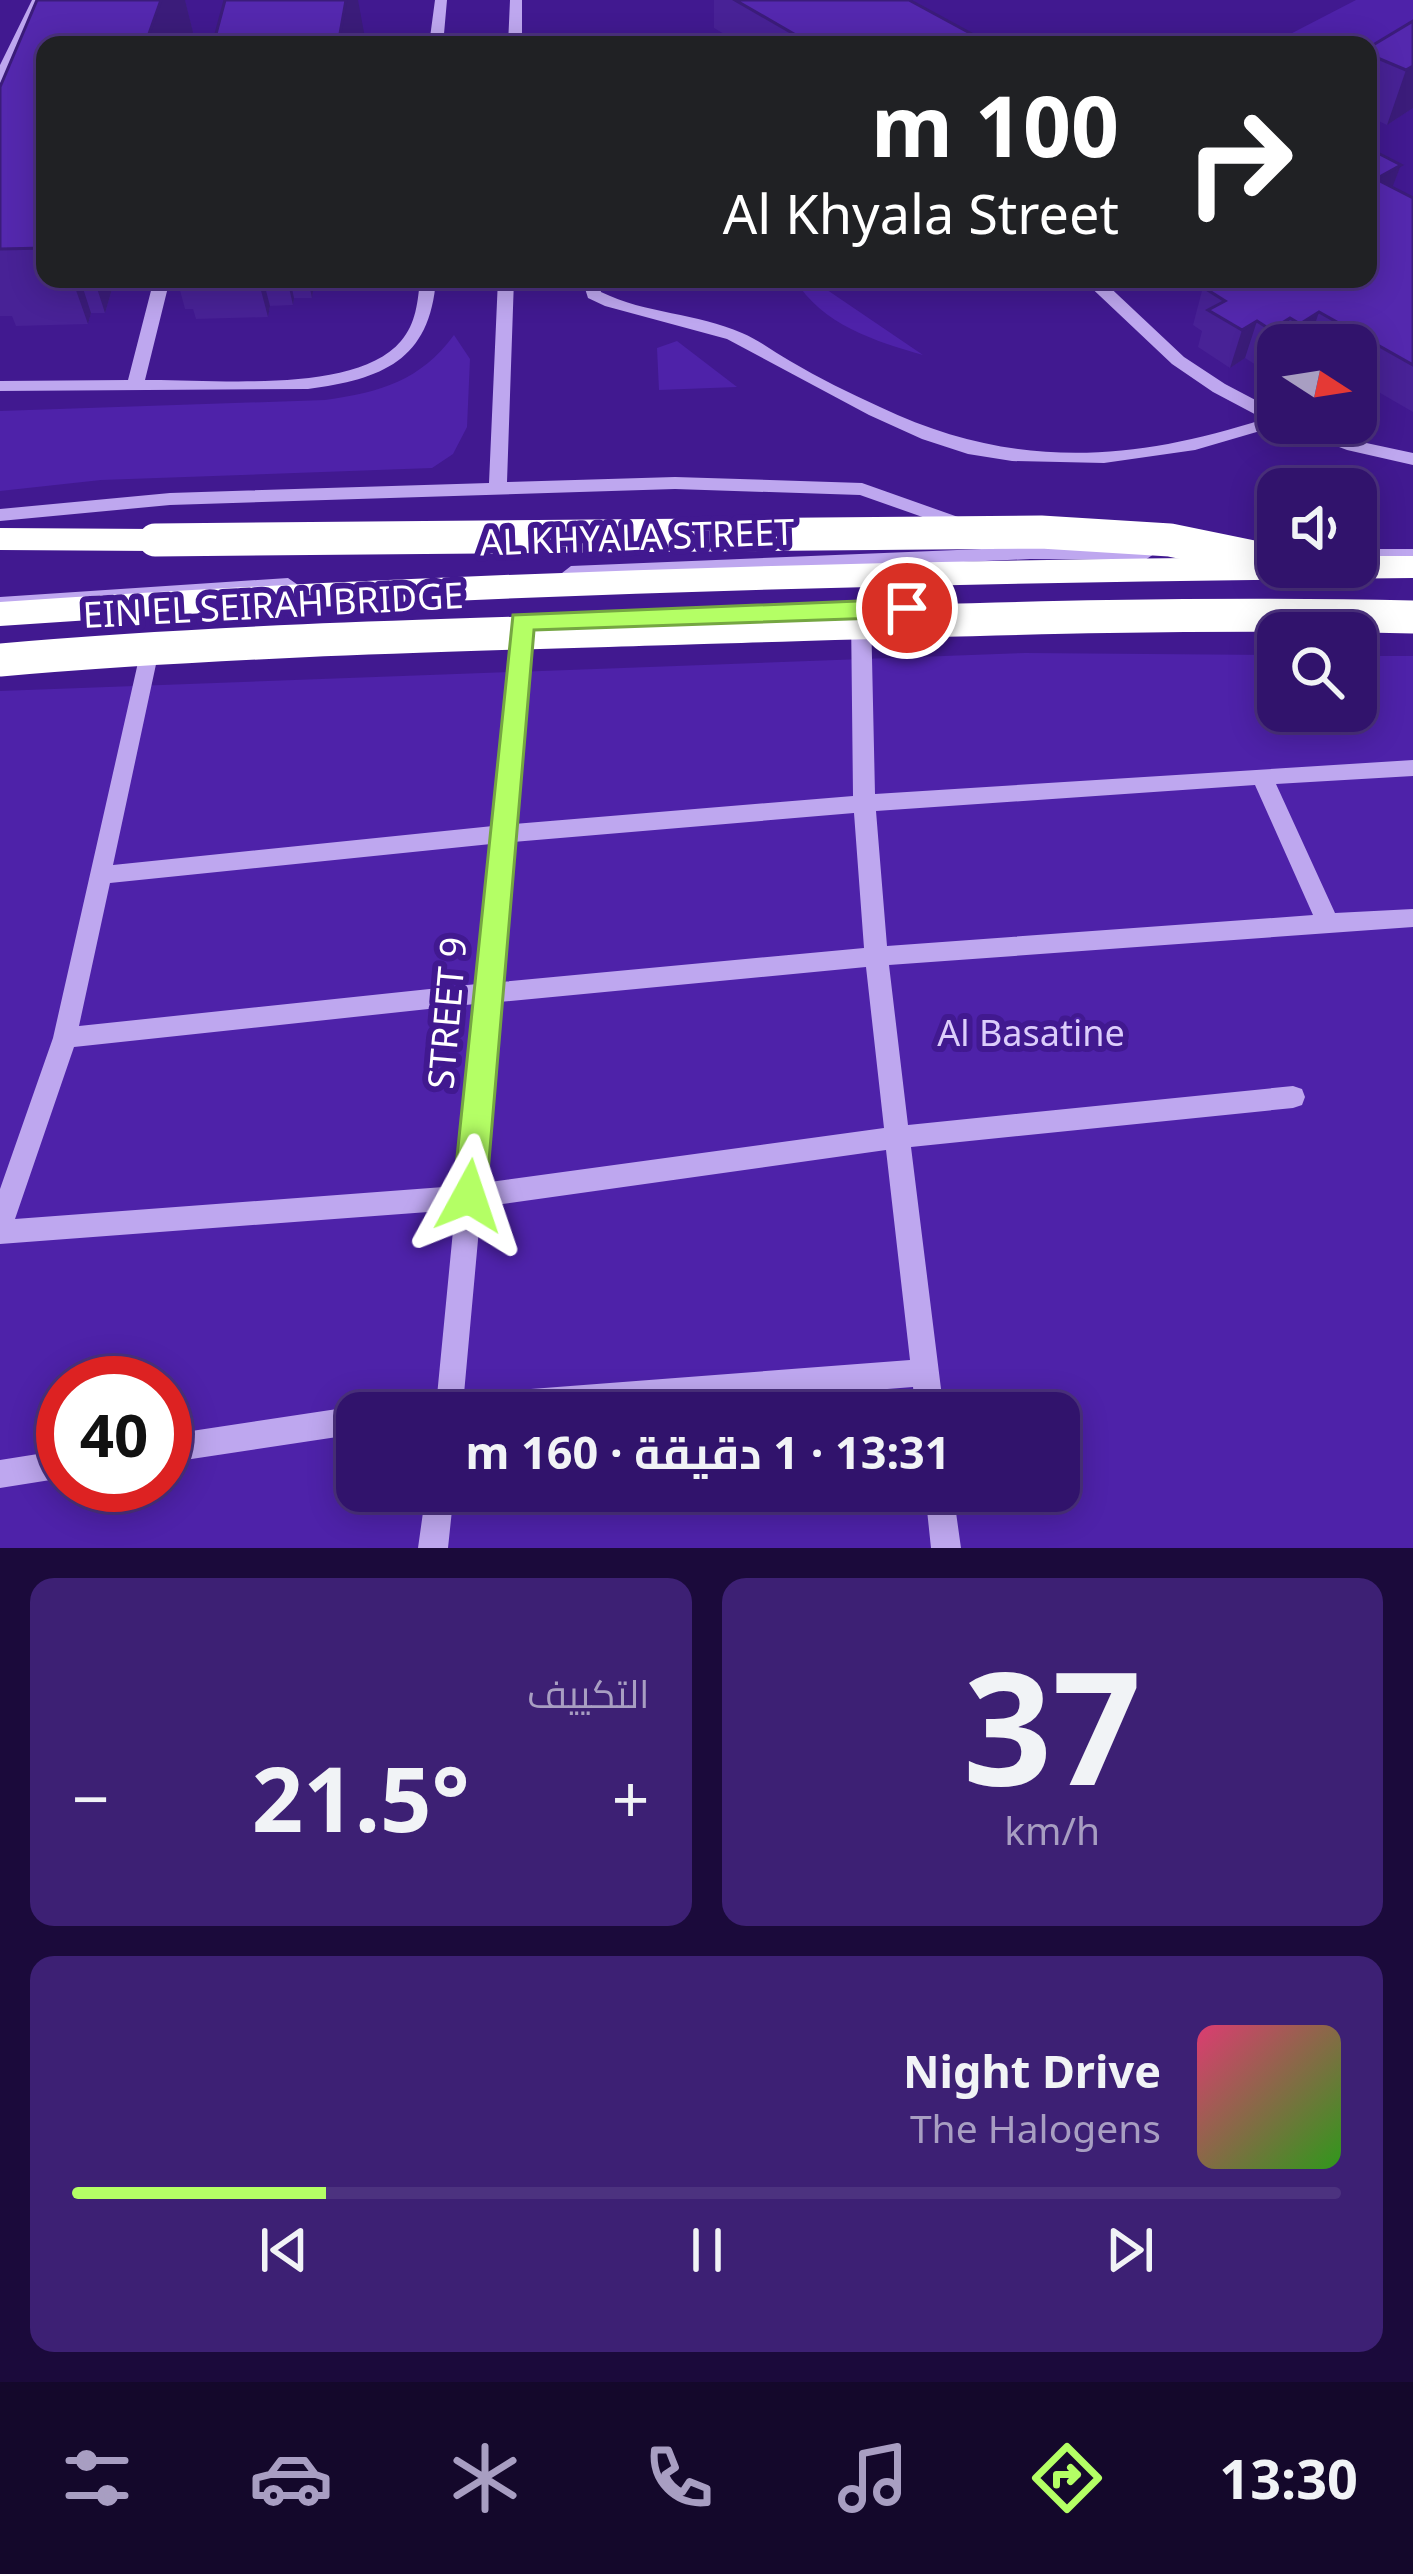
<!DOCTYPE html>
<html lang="ar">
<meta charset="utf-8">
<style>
:root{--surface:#31136c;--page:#3d2074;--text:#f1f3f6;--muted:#a89ec2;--line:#4c327f;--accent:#b4ff65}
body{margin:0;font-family:"Noto Sans",Cairo,sans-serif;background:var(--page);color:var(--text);direction:rtl;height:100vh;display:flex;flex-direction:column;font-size:45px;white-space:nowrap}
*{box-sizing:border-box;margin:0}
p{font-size:39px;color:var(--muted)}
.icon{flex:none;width:66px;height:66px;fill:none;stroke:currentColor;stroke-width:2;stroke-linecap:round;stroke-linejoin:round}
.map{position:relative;height:1548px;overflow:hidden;direction:ltr}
.drawer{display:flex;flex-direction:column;gap:30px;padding:30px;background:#1b0a3b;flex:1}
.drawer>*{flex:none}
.banner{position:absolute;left:36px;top:36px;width:1341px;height:252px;border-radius:24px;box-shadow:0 6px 30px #0003,0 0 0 3px var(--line);direction:rtl;background:#202124;color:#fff;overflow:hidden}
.needle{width:78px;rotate:102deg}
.buttons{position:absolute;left:1257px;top:324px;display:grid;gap:24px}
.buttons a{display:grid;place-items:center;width:120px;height:120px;border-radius:24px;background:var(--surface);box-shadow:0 6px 30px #0003,0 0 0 3px var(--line);font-size:60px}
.speed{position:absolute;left:36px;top:1356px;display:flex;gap:24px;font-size:60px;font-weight:700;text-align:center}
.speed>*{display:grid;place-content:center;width:156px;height:156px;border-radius:50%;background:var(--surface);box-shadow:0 6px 30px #0003,0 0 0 3px var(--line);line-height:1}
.speed .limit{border:18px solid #d22;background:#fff;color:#111}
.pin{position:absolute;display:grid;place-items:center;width:102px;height:102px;color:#fff;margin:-51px;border:6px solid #fff;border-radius:50%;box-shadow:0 3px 12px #0007}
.me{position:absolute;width:132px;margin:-66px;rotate:5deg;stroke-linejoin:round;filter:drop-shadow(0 0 9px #0008)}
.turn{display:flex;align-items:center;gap:42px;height:252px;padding:0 60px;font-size:54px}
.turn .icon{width:156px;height:156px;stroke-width:2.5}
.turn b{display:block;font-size:84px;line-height:102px}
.big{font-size:90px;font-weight:700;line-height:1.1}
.drawer .card{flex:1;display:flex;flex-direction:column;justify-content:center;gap:18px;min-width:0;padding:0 42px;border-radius:24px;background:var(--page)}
.drawer .dial{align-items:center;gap:0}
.dial b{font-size:156px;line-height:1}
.song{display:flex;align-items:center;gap:36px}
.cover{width:144px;height:144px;border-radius:18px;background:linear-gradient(135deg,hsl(340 70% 55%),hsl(110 70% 35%))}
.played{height:12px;border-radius:6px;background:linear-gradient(90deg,var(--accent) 20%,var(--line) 20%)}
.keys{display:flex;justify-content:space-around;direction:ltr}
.heat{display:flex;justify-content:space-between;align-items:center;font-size:66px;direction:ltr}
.drawer .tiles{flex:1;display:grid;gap:30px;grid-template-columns:1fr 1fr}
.card:last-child{grid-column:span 2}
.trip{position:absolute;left:336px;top:1392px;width:744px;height:120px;border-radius:24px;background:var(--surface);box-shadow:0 6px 30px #0003,0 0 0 3px var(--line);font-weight:700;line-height:120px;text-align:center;direction:rtl}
.tab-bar{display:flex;height:192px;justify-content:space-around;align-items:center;background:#14082b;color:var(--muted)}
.tab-bar .icon{width:84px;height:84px}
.tab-bar .current{color:var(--accent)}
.tab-bar b{font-size:54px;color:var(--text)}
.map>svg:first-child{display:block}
.green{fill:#4e22a9;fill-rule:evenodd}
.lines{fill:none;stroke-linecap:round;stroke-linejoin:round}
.minor{fill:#bea7ef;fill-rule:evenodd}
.highway{fill:#fff;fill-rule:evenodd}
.highway-bridge{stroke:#fff;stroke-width:33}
.wall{fill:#482296}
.shaded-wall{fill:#3b1c7a}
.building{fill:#5428ae;stroke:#3b1c7a;stroke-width:3}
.route{fill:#b4ff65;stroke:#75a642;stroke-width:3}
.labels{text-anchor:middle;stroke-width:12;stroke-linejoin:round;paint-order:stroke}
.street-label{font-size:36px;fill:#fff;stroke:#411990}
.park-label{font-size:36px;fill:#dccdfb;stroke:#411990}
</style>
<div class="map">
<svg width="1413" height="1548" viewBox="0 0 1413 1548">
<rect width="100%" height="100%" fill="#411990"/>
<!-- green -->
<path class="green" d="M1356 0H1413V46L1368 72V45H1269Z
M795 279H811L923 355C877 342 820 324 795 279Z
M454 335 470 359 467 427 453 454 432 468 101 480 0 491V411L325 400C381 392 420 381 454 335Z
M677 341 737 387 659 390 657 348Z
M1025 653 1278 655V711H1356V656H1413V1548H0V691ZM63 1383H165V1485H63ZM357 1413H1059V1491H357Z"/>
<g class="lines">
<!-- minor -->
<path class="minor" d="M32 0H44L7 79 0 83V65Z
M435 0H447L443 45H429Z
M510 0H522V45H508Z
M154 279H170L145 380C211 379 356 395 401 341 416 324 418 301 420 279H436C430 361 382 379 308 389L0 391V381L128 380Z
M498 279H514L507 482 675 477 862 483 975 523 977 527 968 533 860 495 675 489 170 505 0 521V509L170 493 489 483Z
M582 279H598L601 292C646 314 697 313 742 333 759 340 774 352 790 361 819 378 849 393 880 407 1010 469 1129 463 1264 419L1213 392 1172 364 1082 279H1101L1184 357 1225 384 1278 412V423H1305L1357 441 1413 453V465L1347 450 1281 425 1195 450 1104 463 1012 461 968 454 922 439 869 415 727 339 605 306 588 298Z
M1030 547 1145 548 1154 554 1145 560 1030 559 571 580 562 573 571 566Z
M1356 549H1413V561H1356Z
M288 578 298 585 288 592 0 611V597Z
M861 606 871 613 875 794 1413 760V776L1276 784 1335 913 1413 909V927L889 965 908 1125 1293 1086 1302 1089 1305 1097 1302 1105 1293 1108 911 1147 944 1413H916L913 1387 578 1413H388L392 1403 437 1396 455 1210 0 1244V1189L53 1038 144 636H158L161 641 113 865 493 826 512 625 522 618 532 625 514 824 853 796 851 613ZM1255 785 1313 915 887 946 876 811ZM854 813 864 948 501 982 513 842ZM491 844 477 984 79 1026 110 883ZM866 967 884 1128 483 1183 499 1002ZM475 1004 457 1186 15 1219 74 1047ZM886 1150 910 1360 464 1394 481 1207Z
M357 1406 368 1413H357V1434L165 1463V1435Z
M63 1450V1478L0 1488V1460Z
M426 1491H454L448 1548H418Z
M925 1491H953L961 1548H931Z"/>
<!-- highway -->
<path class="highway" d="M0 528 155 529 166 532 171 540 166 548 155 551 0 550Z
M1356 556H1413V578C942 583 470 593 0 626V602C425 573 852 561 1278 557V567H1356Z"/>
<!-- highway-bridge -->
<path class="highway-bridge" d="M155 540 1041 532 1170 540 1278 562
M0 660C229 640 458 635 688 628 930 621 1171 611 1413 617"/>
</g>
<!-- wall -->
<path class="wall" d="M37 0H185L193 32 189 45H45V279H115L105 313H91L88 324 16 326 12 316H0V87Z
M714 0H909L992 45H743L714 28Z
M1413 21V108L1387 125 1368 116V48Z
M1368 148 1401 165 1392 187 1413 198V412L1356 379V345H1278V356L1259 367 1245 358 1230 368 1198 347 1202 331 1193 325 1203 287 1368 279Z
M177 279H315L312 298H294L293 305 270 306 268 317 196 319 193 309H185Z"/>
<!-- shaded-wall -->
<path class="shaded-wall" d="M161 0H185L193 32 189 45H145Z
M346 0H358L365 38 364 45H338Z
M1413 66V108L1387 125 1406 70Z
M1401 165 1387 201 1376 179Z
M72 279H80L91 313 88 324Z
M94 279H115L105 313Z
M258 279H263L270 306 268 317Z
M287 279H290L294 298 293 305Z
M308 279H315L312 298Z
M1319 312 1308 345H1293L1300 324Z
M1290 318 1281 345H1278L1277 356 1259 367 1271 330Z
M1257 321 1245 358 1230 368 1242 330Z"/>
<!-- building -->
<path class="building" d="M37 0H161L145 45H45V248L0 249V87Z
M225 0H346L338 45H213Z
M735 0H909L992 45H813Z
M1413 21V66L1406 70 1368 54V48Z
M1368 148 1401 165 1376 179 1413 198V365L1319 312 1300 324 1290 318 1271 330 1257 321 1242 330 1208 310 1225 301 1203 287 1218 279H1368Z"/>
<!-- route -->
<path class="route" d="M907 599 920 608 907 617 534 630 486 1196 481 1207 469 1212 458 1207 453 1196 513 615Z"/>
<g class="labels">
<!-- street labels -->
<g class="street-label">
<text transform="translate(637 537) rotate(-2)" y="13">AL KHYALA STREET</text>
<text transform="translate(273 605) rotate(-3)" y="13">EIN EL SEIRAH BRIDGE</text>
<text transform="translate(447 1013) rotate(-85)" y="13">STREET 9</text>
</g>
<!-- park labels -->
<g class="park-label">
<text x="1031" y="1046">Al Basatine</text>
</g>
</g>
</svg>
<div class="buttons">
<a><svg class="needle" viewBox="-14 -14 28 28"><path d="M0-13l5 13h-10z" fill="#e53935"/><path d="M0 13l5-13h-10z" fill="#a89ec2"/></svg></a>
<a><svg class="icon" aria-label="sound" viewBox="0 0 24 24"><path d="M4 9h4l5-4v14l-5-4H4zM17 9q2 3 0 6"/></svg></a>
<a><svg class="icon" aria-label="search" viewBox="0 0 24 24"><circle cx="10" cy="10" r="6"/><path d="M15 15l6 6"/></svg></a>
</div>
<div class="speed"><div class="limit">40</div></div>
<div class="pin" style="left:907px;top:608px;background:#d93025"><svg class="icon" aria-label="arrive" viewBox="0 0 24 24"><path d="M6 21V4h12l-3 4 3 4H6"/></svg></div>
<svg class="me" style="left:469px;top:1196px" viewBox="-20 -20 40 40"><path d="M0-17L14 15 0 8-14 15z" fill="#b4ff65" stroke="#fff" stroke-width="4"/></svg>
<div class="trip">13:31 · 1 دقيقة · 160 m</div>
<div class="banner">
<div class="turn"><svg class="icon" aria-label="right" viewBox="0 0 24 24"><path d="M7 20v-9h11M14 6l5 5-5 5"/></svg><div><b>100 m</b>Al Khyala Street</div></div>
</div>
</div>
<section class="drawer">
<div class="tiles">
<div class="card dial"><b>37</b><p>km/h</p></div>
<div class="card"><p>التكييف</p>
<div class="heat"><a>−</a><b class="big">21.5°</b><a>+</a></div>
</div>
<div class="card">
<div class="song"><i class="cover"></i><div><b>Night Drive</b><p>The Halogens</p></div></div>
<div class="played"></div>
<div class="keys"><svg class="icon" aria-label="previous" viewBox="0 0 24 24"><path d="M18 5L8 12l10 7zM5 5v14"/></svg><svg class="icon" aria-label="pause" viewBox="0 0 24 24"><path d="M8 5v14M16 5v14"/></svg><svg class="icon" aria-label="next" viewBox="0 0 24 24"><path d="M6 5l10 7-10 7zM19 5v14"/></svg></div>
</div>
</div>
</section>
<nav class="tab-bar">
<b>13:30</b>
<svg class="icon current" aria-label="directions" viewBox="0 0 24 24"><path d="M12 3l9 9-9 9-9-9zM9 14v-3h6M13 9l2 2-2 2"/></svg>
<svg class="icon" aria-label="music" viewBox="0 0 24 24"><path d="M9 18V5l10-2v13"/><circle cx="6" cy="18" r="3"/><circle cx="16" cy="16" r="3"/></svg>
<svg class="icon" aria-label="phone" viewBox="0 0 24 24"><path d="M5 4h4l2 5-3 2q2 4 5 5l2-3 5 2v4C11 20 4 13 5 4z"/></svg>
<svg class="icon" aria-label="climate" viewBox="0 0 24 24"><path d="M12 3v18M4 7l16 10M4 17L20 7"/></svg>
<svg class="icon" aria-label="car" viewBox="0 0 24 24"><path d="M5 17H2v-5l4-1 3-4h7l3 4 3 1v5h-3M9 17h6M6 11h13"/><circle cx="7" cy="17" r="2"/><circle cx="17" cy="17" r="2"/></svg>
<svg class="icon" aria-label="filters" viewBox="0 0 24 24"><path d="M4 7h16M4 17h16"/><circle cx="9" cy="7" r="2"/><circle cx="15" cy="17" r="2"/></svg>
</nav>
